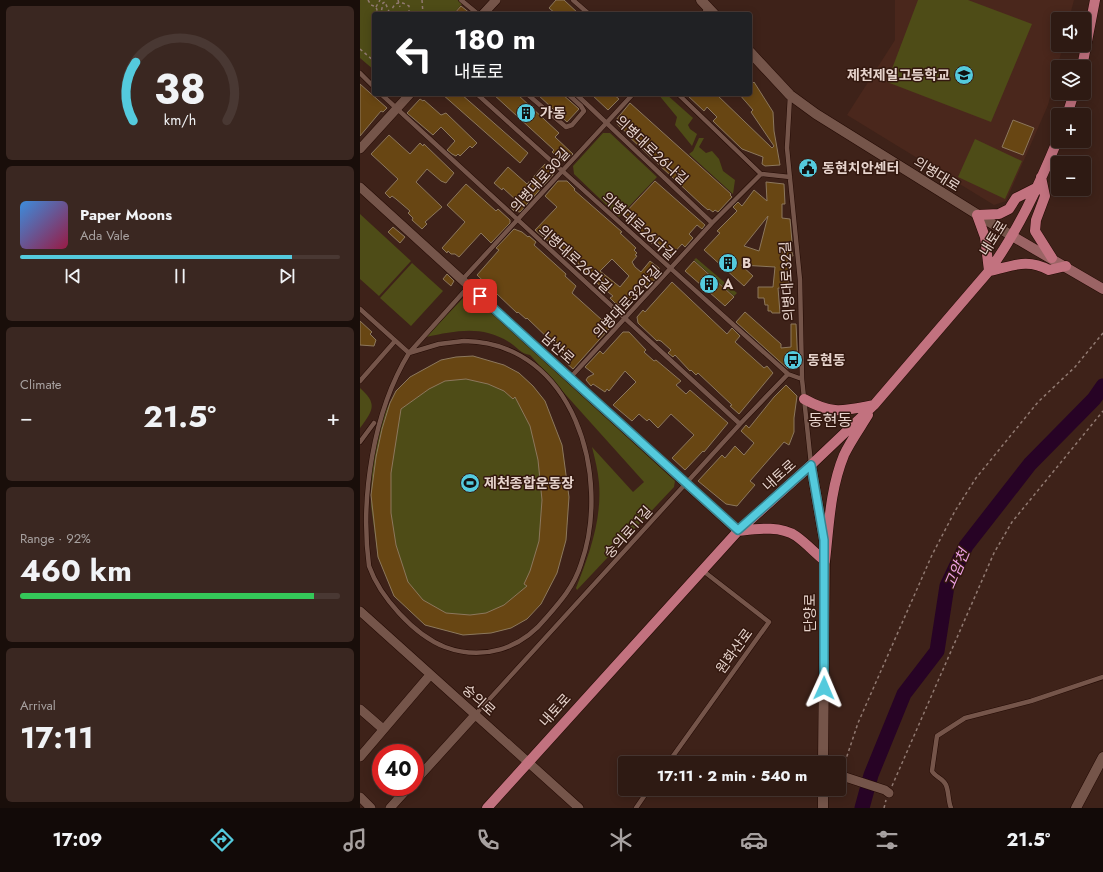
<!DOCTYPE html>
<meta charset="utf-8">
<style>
:root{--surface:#2e1a13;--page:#3a2721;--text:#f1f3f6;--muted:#a7a1a0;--line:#493833;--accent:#54cadd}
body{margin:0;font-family:Jost,"Noto Sans KR",sans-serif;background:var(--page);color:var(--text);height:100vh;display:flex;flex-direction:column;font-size:15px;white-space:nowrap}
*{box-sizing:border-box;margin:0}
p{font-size:13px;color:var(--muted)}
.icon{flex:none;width:22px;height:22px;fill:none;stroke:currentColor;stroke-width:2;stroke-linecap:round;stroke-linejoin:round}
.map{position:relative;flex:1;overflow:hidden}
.sheet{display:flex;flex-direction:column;gap:6px;padding:6px;background:#190e0a;width:360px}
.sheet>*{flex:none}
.banner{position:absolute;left:12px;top:12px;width:380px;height:84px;border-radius:4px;box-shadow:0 2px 10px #0003,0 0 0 1px var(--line);background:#202124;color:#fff;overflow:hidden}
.tools{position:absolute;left:691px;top:12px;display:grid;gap:8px}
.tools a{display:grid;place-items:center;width:40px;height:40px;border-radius:4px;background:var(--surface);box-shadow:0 2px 10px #0003,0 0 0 1px var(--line);font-size:20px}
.speed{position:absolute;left:12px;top:744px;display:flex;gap:8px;font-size:20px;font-weight:700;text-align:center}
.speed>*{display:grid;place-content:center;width:52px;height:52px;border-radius:50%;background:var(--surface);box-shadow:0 2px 10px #0003,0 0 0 1px var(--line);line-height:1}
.speed .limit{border:6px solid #d22;background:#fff;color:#111}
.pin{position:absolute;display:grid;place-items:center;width:34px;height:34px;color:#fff;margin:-17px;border-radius:8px;box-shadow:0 2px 6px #0006}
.me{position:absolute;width:44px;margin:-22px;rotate:1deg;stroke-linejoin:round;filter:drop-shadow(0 0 3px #0008)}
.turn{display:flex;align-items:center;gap:14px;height:84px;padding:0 16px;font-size:18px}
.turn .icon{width:52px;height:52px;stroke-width:2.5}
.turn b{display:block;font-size:28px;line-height:34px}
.big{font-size:30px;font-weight:700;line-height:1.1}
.sheet .card{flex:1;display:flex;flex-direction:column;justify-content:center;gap:6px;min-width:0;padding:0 14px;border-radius:6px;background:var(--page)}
.sheet .dial{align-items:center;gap:0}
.dial svg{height:104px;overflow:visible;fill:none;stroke:var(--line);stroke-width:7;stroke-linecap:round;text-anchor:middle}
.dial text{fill:var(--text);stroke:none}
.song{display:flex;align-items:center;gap:12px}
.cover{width:48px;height:48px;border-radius:6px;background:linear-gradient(135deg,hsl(210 70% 55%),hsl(340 70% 35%))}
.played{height:4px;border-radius:2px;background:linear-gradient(90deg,var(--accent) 85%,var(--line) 85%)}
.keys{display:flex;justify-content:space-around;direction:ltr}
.heat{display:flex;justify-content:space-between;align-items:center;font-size:22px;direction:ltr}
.charge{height:6px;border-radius:3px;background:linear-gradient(90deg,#34c759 92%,var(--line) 0)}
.trip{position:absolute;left:258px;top:756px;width:228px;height:40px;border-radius:4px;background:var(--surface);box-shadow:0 2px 10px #0003,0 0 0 1px var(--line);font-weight:700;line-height:40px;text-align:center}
.dock{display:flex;height:64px;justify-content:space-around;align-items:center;background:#120a08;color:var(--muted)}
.dock .icon{width:28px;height:28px}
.dock .active{color:var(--accent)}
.dock b{font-size:18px;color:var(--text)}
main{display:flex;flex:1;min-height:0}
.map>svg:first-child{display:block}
.built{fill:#4a271c}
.green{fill:#4e4c17}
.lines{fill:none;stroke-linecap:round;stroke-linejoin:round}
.river{stroke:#270325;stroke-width:15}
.building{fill:#684613;stroke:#8c775d;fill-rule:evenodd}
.service-casing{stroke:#230a04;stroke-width:5.5}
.minor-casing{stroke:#230a04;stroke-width:10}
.tertiary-casing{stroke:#230a04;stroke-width:11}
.secondary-casing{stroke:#230a04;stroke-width:11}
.primary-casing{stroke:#230a04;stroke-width:11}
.path{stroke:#917a72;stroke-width:1.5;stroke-dasharray:3 3;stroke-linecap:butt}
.service{stroke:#75554a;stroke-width:4.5}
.minor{stroke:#75554a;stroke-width:9}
.tertiary{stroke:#75554a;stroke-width:10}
.secondary{stroke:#9b6465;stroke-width:10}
.primary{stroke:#c2727f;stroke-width:10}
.route-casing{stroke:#378390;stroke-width:10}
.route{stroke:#54cadd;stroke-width:7}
.labels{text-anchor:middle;stroke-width:3;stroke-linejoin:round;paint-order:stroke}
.poi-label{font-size:14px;font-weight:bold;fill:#e7d4cd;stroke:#33180f;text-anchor:start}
.street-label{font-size:14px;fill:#e7d4cd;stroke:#33180f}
.water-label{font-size:15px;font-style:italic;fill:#f2a3e9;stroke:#33180f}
.quarter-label{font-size:16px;fill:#e7d4cd;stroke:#33180f}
</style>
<main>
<section class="sheet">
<div class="card dial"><svg viewBox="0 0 100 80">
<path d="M14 69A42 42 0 1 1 86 69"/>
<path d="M14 69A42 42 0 0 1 16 24" stroke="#54cadd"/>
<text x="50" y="56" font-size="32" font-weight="700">38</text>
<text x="50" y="72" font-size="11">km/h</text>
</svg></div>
<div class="card">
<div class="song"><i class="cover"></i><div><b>Paper Moons</b><p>Ada Vale</p></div></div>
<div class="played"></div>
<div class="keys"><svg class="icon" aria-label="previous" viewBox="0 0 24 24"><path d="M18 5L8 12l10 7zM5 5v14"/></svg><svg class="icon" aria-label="pause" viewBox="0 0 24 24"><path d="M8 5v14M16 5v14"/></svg><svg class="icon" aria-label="next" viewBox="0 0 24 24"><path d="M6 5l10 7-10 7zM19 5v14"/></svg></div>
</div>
<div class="card"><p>Climate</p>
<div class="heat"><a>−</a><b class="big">21.5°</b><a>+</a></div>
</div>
<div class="card"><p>Range · 92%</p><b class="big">460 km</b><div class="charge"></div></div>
<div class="card"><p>Arrival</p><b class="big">17:11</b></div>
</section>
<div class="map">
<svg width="743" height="808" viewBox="0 0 743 808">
<rect width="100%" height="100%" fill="#3e2219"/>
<!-- built -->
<path class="built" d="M535 0H714L709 19H698V45H703L688 105 646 201 634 205 487 115 535 40Z"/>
<!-- green -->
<path class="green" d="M0 0H98L102 4 93 14H14V70L0 58Z
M558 0H608L672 24 631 122 527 82Z
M298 94H306L333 118 328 125 330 129 337 134 332 146 315 125 317 117Z
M243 133H250L297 177 259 217 214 174 213 166Z
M339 138H344L339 147 346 153 352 151 359 159 363 171 375 180 373 194 329 154 333 151Z
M615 139 662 161 645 199 598 177Z
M0 214 51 261 19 296 0 279Z
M336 258 377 293 374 296 334 260Z
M52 263 83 291 51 326 20 298Z
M107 294H111L315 481 314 487 217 590 216 588C229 555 242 520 239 483 238 471 235 459 232 447L273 492 284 482 170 355C161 354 157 347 149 342 121 325 96 331 66 337Z
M113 356 159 373 173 386 185 401 202 445 209 497 206 540 197 573 181 604 151 628 131 633 103 635 65 625 34 596 18 557 11 506 12 469 21 420 36 391 50 377 81 360 96 357Z
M0 388C18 404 13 410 0 428Z"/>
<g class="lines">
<!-- river -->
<path class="river" d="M502 808 511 775 544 694 577 651 587 586 606 546 670 464 734 399 743 386"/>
</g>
<!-- building -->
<path class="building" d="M196 0H204L219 14H196L189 8Z
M101 6 111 14H94Z
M394 82 413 112 414 131 420 165 405 166 402 164 403 157 382 149 353 121 357 117 347 107 344 111 326 94H356L412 148 414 146 391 112 393 110 379 94H390V86Z
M0 84 27 108 23 112 21 111 0 136Z
M82 94H101L168 153 160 163Z
M133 94H157L199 133 195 137 213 154 206 161H202L192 152 194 150Z
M177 94H202L219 109 207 122Z
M231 94H253L259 99 248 110Z
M60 99 63 101 64 100 81 115 86 113 117 143 112 148 110 146 100 156 98 154 96 156 92 154 87 150 95 141 81 127 73 135 47 113Z
M270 103 371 194 370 195 372 197 358 212 355 210 353 212 349 209 348 210 342 205 266 134 267 133 258 125 256 120Z
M653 120 674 128 663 155 642 147Z
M29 135 50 154 60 143 63 146 64 144 94 173 86 183 81 181 67 169 56 182 82 207 65 222 67 224 62 229 52 220 53 218 48 213 50 211 36 199 32 196 30 198 25 193 38 179 11 154Z
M185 164 194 171 193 175 160 212 154 211 150 207 156 200 143 188 142 190 134 183 148 167 167 184Z
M198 181H207L215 189 214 190 262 232 260 233 276 248 274 250 277 253 275 255 277 256 272 262 275 267 281 272 290 261 299 268 300 274 286 289 283 286 263 306 260 303 259 305 255 303 250 298 253 296 217 267 219 264 206 253 205 254 197 247 196 248 175 230 197 207 185 196ZM252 259 269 276 260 287 240 271Z
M295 181 345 225 342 229 337 225 329 234 333 238 325 247 322 244 311 256 295 240 292 244 266 220 267 218 264 214Z
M406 182 424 184 425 204H422V218L430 219 432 242H429L433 256H428L429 288H418L420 313H412L411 311H408V305H405L404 298H398V287H413L415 267 381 265 393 276 384 286 344 250 360 233 357 231 377 211 373 207 378 202 382 206 394 190 407 201ZM408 216 399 251 384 246Z
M106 184 136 211 138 209 150 220V223L131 243 121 233 99 257 95 254H91L88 251 87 253 82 248 105 222 87 205Z
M33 227 45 237 40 243 28 232Z
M154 229 162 232 168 237 169 236 176 242 174 245 206 274 205 276 216 286 212 293 242 320 248 314 256 321 213 369 205 362 208 359 202 353 205 350 195 341 193 343 167 318 166 319 158 312 157 313 117 275 139 250 136 248Z
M334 261 374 297 365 306 325 271Z
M87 274 94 281 91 286 83 279Z
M312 282 367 334 372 328 380 336 375 342 404 368 407 366 413 373 379 414 370 406 372 405 338 373 336 375 331 370 330 371 315 355 313 357 308 353 311 350 301 341 298 340 297 341 278 323 277 317 283 310 285 312Z
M385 312 421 344V348L431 347V324H436L438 365 435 368H427L376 322Z
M0 321 12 332 10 334 16 340 14 346 0 345Z
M263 332H269L286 350 284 352 294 361 296 360 321 381 316 385 326 394 330 390 368 423 344 452 343 451 325 470 312 458 334 435 311 414 298 428 289 419 287 421 279 414 272 421 253 405 276 382 265 371 249 391 247 389 245 392 233 384 231 386 226 380 228 377 234 374 225 367 240 351 243 354Z
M113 356 144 365 159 373 173 386 185 401 202 445 209 497 206 540 197 573 181 604 167 619 151 628 131 633 103 635 65 625 34 596 18 557 11 495 16 457 22 429 30 403 36 391 50 377 81 360 96 357ZM106 379 128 384 144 391 153 399 155 397 170 426 178 460 182 500 179 541 170 571 164 584 167 586 144 605 126 613 110 615 86 613 63 600 48 582 36 545 31 513V473L41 409 69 389 85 381Z
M426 385 437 396 434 418V432L429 445 424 442 390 481 395 485 377 506 366 504 338 481 362 455 365 458 375 446 384 455 394 443 381 431 386 425 389 428 414 397Z"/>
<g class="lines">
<!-- service casing -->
<g class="service-casing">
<path id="service" d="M101 0 118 14
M213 0 229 14
M343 14 348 8
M0 73 14 87
M21 94 380 424
M117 94 428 374
M167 94 206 127 212 125 224 111 221 106 208 94
M216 94 352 223
M318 94 401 174
M430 96 427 148 440 280 442 379 451 464
M102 280 273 94
M0 309 49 353 109 286
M104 341C214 342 252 477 221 564 214 586 201 601 186 618 161 649 123 661 85 647 54 635 20 597 9 566 0 498 13 412 49 353L79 344Z
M210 378 352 223 401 174 430 177
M0 381 35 341
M0 442 14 423
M115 715 380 424 428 374 442 379
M308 763 409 622 342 570
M276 808 289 789
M591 808C588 801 589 792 586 785 583 778 575 777 572 771L577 736 605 718 671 701 743 677"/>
</g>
<!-- minor casing -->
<g class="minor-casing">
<path id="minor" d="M123 14 136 0
M0 149 50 94
M0 187 378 531
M0 611 219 808
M0 709 23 729
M0 757 70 675
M479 775 525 790 529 793
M55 781 115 715
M0 797 11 808
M30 808 49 787"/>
</g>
<!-- tertiary casing -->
<g class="tertiary-casing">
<path id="tertiary" d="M341 0 354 14
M390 52 430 95 456 114 652 236
M451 465 464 540 465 561 463 763
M463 808V789
M716 808 743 757"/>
</g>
<!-- secondary casing -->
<g class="secondary-casing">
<path id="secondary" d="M652 236 743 289"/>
</g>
<!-- primary casing -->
<g class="primary-casing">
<path id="primary" d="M722 67 735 0
M707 115 714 93
M681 177 685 196 676 220 675 231 692 258
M629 271 625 237 617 215 639 214 649 209 656 198 676 188
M629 271C653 266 667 258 689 270L706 266
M444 399C473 415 482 411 514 405
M378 531C396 529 420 525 436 536 446 543 455 553 465 561
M465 561C469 526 470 489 484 455 490 442 500 428 508 415
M127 808 378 531 451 465 514 405 629 271C658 231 679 185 698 139"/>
</g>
<!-- path -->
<path class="path" d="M8 0 11 5 16 7 18 13
M38 0 40 7
M62 0 63 14
M16 7 20 0
M18 13H21L23 3 25 2 30 14 36 13
M33 14 32 9 35 4C41 2 44 3 49 6V14
M0 49 14 61
M483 768 498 723 572 555 595 511 616 478 678 402 715 367 743 333
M532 786 634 553 652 522 743 411
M524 808 526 800"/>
<!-- service -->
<use href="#service" class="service"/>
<!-- minor -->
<use href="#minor" class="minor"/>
<!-- tertiary -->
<use href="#tertiary" class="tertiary"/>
<!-- secondary -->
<use href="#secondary" class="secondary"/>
<!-- primary -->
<use href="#primary" class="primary"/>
</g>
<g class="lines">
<!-- route casing -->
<g class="route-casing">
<path id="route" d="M120 296 378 530 451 465 464 540V688"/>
</g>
<!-- route -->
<use href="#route" class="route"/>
</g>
<!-- icons -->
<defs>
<g id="school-disc" transform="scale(1)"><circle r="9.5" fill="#54cadd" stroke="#33180f"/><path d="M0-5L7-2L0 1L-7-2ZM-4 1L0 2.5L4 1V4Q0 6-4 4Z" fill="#111"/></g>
<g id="building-disc" transform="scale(1)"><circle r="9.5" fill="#54cadd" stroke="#33180f"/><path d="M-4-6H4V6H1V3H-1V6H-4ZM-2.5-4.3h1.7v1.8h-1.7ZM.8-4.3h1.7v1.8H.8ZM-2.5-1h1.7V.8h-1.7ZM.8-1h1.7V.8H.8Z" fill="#111"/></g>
<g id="civic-disc" transform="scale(1)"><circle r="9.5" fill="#54cadd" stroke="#33180f"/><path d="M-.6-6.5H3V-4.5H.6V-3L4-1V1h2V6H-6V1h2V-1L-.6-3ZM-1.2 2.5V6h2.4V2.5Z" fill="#111"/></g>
<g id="bus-disc" transform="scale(1)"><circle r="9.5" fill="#54cadd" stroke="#33180f"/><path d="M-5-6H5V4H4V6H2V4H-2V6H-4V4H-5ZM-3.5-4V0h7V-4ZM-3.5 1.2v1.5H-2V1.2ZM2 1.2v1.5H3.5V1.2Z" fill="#111"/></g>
<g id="stadium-disc" transform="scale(1)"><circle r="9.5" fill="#54cadd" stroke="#33180f"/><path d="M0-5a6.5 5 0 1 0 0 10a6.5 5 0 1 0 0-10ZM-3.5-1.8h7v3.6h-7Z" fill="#111"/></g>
</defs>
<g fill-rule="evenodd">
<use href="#school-disc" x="604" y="75"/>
<use href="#building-disc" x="166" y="113"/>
<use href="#civic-disc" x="448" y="168"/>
<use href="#building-disc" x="368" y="263"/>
<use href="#building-disc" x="349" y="284"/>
<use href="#bus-disc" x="433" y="360"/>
<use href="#stadium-disc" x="110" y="483"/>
</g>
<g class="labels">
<!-- poi labels -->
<g class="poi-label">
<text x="590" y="80" text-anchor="end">제천제일고등학교</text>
<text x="180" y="118">가동</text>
<text x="462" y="173">동현치안센터</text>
<text x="382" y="268">B</text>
<text x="363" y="289">A</text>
<text x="447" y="365">동현동</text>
<text x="124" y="488">제천종합운동장</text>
</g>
<!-- street labels -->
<g class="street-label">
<text transform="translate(292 150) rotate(43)" y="5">의병대로26나길</text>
<text transform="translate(577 174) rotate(32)" y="5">의병대로</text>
<text transform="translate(180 180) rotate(-48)" y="5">의병대로30길</text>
<text transform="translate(279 226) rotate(42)" y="5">의병대로26다길</text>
<text transform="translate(633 238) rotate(-58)" y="5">내토로</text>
<text transform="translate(215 259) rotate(42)" y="5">의병대로26라길</text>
<text transform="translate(427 281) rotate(-93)" y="5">의병대로32길</text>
<text transform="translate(267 302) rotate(-47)" y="5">의병대로32안길</text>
<text transform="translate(198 348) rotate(42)" y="5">남산로</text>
<text transform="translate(419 475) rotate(-42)" y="5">내토로</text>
<text transform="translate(268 532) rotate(-48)" y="5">숭의로11길</text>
<text transform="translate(450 613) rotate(-90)" y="5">단양로</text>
<text transform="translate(374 651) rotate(-54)" y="5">원화산로</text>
<text transform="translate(119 700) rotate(42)" y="5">숭의로</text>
<text transform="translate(195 710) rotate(-48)" y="5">내토로</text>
</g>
<!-- water labels -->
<g class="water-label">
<text transform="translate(597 569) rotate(-67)" y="5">고암천</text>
</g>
<!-- quarter labels -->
<g class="quarter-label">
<text x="470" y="426">동현동</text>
</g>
</g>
</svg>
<div class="tools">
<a><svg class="icon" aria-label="sound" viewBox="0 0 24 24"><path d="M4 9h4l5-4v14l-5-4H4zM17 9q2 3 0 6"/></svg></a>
<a><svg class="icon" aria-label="layers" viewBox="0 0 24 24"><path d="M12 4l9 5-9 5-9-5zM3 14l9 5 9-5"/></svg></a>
<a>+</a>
<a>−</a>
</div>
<div class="speed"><div class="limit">40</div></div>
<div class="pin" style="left:120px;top:296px;background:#d93025"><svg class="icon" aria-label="arrive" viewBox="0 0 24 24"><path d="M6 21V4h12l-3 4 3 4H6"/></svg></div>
<svg class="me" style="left:464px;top:688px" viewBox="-20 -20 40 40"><path d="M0-17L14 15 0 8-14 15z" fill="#54cadd" stroke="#fff" stroke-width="4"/></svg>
<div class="trip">17:11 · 2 min · 540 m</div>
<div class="banner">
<div class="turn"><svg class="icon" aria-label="left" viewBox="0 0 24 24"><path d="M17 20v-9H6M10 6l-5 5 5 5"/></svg><div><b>180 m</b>내토로</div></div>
</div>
</div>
</main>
<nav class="dock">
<b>17:09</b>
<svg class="icon active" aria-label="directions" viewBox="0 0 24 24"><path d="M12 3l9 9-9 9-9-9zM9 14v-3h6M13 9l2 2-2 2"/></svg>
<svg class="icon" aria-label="music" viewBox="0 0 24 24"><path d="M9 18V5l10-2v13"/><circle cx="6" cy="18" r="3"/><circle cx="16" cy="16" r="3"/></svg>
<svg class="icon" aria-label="phone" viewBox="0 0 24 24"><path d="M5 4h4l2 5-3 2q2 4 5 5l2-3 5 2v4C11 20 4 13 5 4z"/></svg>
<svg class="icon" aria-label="climate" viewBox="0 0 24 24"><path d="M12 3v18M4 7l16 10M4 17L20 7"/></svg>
<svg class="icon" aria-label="car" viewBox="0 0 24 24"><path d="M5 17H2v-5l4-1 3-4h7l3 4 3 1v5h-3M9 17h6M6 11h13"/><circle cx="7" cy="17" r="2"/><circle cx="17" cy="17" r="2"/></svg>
<svg class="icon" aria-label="filters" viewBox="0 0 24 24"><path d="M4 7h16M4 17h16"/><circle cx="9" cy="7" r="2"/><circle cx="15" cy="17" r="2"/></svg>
<b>21.5°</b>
</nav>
